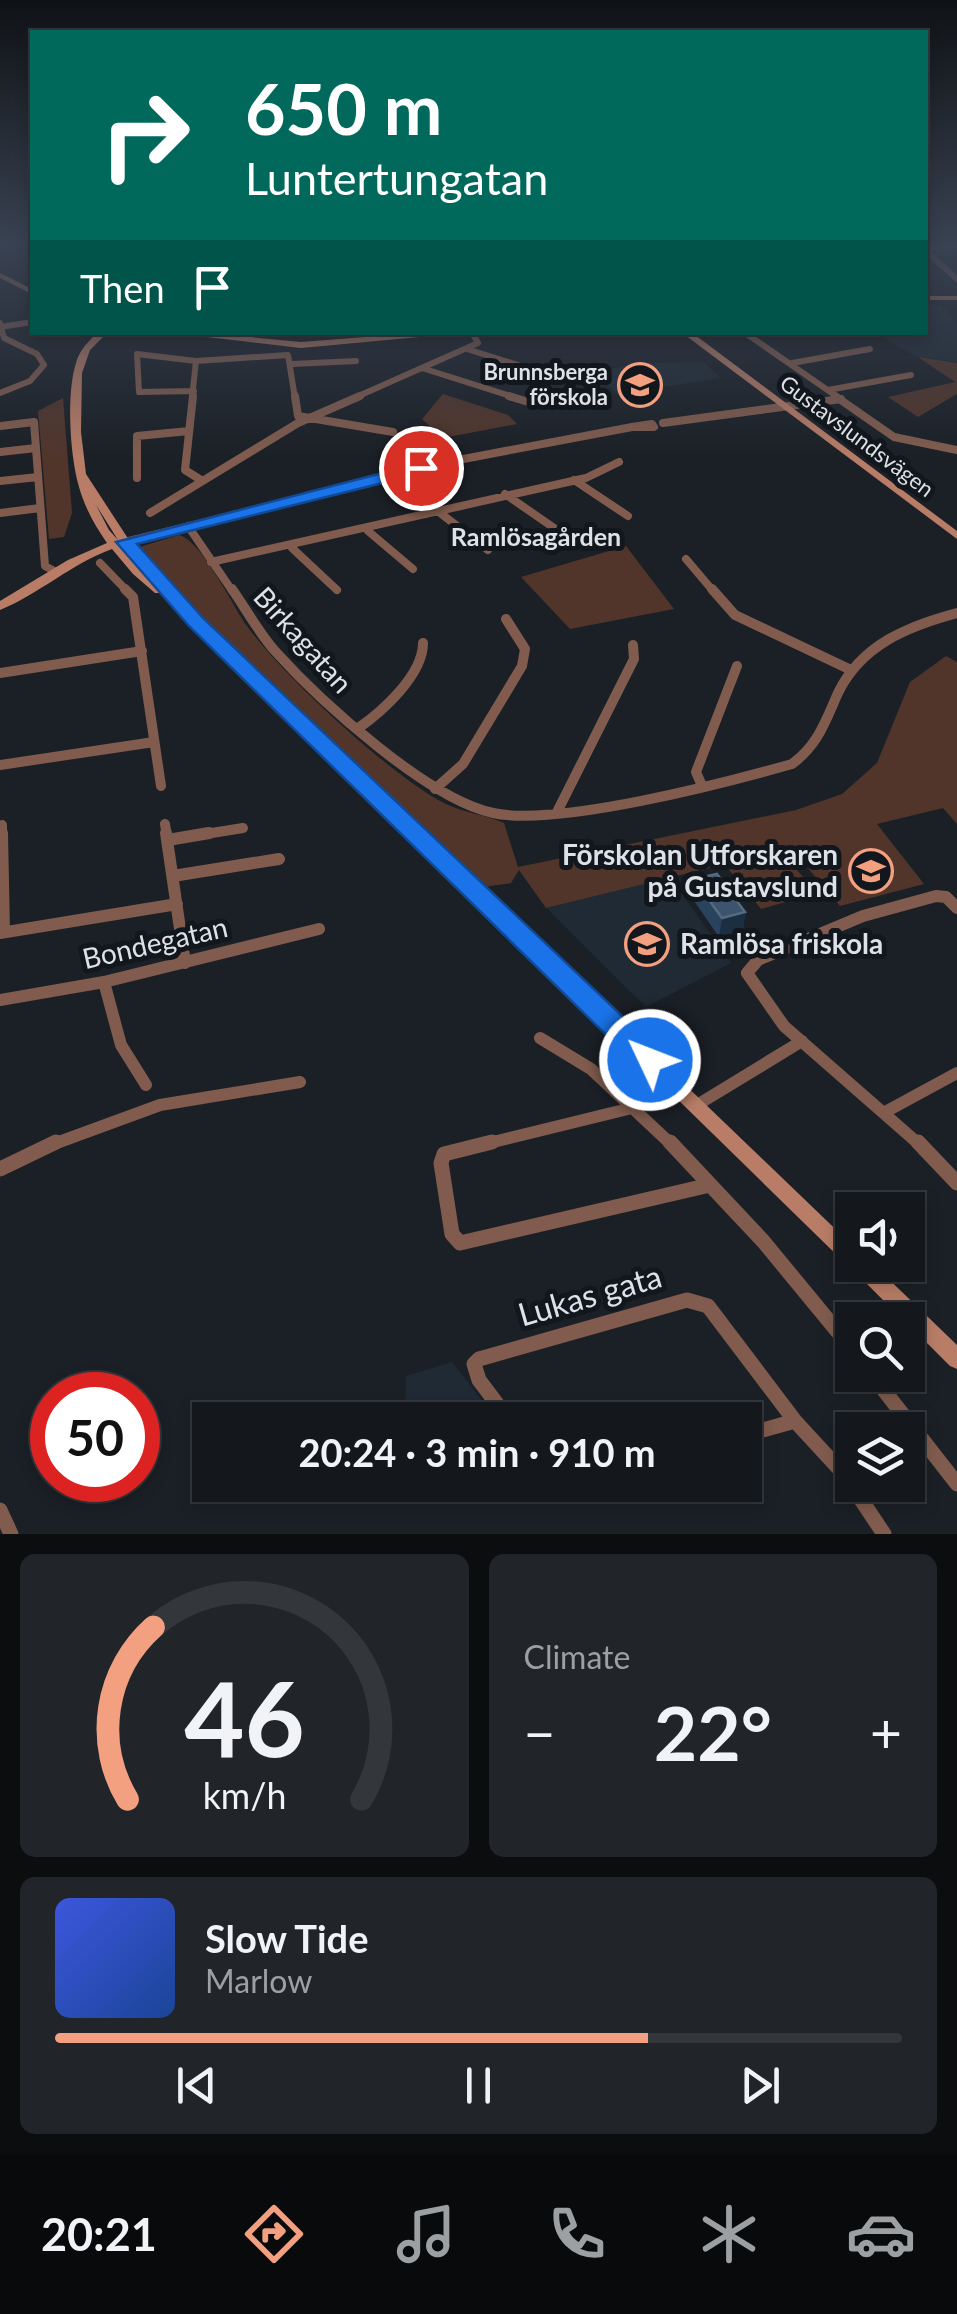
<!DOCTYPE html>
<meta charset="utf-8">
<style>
:root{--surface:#14181c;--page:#212529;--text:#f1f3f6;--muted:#9da0a3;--line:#33373b;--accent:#f3a081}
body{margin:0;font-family:Lato,sans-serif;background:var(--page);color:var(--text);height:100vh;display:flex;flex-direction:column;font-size:38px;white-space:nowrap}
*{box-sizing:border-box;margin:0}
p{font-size:32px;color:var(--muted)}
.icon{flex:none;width:55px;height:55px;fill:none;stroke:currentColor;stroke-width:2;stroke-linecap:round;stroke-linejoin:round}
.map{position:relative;height:1534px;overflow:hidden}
.sheet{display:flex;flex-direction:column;gap:20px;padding:20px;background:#0b0d0f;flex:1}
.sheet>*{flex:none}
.banner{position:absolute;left:30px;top:30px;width:898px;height:305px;border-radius:0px;box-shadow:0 5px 15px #0003,0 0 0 2px var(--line);background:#00695c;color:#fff;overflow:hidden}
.fabs{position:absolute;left:835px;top:1192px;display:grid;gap:20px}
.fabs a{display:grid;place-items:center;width:90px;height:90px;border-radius:0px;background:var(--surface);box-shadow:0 5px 15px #0003,0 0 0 2px var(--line);font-size:50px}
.speed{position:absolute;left:30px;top:1372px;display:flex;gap:20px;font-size:50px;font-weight:700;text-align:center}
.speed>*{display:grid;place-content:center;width:130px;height:130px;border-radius:50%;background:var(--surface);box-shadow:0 5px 15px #0003,0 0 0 2px var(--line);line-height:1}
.speed .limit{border:15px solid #d22;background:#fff;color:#111}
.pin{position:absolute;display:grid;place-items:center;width:85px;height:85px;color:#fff;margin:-42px;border:5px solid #fff;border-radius:50%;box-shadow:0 2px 10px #0007}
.me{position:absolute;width:110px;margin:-55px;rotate:313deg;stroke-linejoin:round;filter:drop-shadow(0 0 8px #0008)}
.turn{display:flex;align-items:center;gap:35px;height:210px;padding:0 50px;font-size:45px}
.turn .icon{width:130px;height:130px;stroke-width:2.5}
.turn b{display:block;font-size:70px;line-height:85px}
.then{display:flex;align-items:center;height:95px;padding:0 50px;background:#0003;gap:20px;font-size:38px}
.big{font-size:75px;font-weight:700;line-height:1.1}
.sheet .card{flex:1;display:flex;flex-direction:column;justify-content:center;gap:15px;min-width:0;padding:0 35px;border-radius:15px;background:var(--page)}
.sheet .dial{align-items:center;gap:0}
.dial svg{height:260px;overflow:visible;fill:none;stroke:var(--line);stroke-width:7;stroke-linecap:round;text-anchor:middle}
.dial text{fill:var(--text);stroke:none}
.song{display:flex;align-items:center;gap:30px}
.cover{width:120px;height:120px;border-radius:15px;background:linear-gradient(135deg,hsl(230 70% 55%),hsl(220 70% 35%))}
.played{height:10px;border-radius:5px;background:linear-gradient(90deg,var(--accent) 70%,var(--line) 70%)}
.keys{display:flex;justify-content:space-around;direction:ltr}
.heat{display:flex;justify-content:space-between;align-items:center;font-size:55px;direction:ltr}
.sheet .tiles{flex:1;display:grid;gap:20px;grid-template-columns:1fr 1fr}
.card:last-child{grid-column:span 2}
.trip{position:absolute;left:192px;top:1402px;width:570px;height:100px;border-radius:0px;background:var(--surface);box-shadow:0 5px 15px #0003,0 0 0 2px var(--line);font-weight:700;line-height:100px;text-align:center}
.menu{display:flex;height:160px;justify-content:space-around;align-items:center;background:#080a0b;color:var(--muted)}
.menu .icon{width:70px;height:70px}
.menu .active{color:var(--accent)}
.menu b{font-size:45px;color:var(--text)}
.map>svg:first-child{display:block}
.built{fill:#202a34}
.green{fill:#51352b}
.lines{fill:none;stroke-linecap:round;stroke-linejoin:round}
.street-far4{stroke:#815c4e;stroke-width:6}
.street-far3{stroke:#815c4e;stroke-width:8}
.street-far2{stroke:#815c4e;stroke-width:10}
.street-far1{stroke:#815c4e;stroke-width:12}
.street{stroke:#815c4e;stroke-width:15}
.secondary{fill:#b97d67;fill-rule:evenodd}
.wall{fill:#29435e}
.shaded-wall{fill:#1b2e42}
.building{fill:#3c546d;stroke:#566a80;stroke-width:2.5}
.route{fill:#1a73e8;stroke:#114b97;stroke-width:2.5}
.labels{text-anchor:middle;stroke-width:10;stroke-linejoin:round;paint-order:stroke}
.far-poi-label{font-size:22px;font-weight:bold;fill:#dee2e7;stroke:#11171d;text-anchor:end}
.far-street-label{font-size:22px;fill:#dee2e7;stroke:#11171d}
.far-neighbourhood-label{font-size:25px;font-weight:bold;fill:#dee2e7;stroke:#11171d}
.street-label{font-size:28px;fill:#dee2e7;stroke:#11171d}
.poi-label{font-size:28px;font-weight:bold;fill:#dee2e7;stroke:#11171d;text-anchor:end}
.near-street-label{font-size:32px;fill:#dee2e7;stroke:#11171d}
</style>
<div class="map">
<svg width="957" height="1534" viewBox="0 0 957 1534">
<rect width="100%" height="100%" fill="#1b2026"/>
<!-- built -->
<path class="built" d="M925 303 942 306 957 324V362L915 356 876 333 925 332Z
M703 362 721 378 617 394 593 373 639 363Z
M669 876 731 963 646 1007 547 908Z
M452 1362 497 1420H412L405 1410 406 1376Z"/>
<!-- green -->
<path class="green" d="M918 357 957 363V394L918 417 888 397 955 382Z
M443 394 508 415 517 424 443 438 422 419Z
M63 398 72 513 64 537 49 539 38 411Z
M179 535C202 541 232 605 247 626 282 675 393 778 446 804 465 813 486 815 504 823L518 867 796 810 842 794 877 763 910 682 946 656 957 662V824L943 808 877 824 924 884 840 906 791 848 546 908 519 870 511 883 483 887 210 628 136 548Z
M626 546 674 609 570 629 521 577Z
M784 855 817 893 761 909 729 870Z"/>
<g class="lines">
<!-- street-far4 -->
<path class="street-far4" d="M925 249 957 245
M925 250 957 279
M0 323 4 338 37 354 44 365 30 381 0 393
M0 327 32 322
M744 332 839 398
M467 349 543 373
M792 363 870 349
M292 364 356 361
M422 368 517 398
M828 390 911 375
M194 391 139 392 137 354 196 361 288 355 295 398
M192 398 196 361
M354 398 478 343 472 332"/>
<!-- street-far3 -->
<path class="street-far3" d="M193 396 185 470 201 480
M295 396 298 416 393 432
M509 396 535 404 572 398
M835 396 894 437 957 450
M663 423 841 399
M652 424 654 427H632Z
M0 426 34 422 45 566 56 572
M0 452 36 448
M137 478V436L189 431
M574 480 628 516
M0 481 38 477
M505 494 557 530
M439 512 488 550
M0 513 40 508
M150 513 298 423 360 396
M188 526 233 592
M368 531 413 569
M125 542 453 461 632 427
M292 548 337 590
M686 559 714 592
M211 562 586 478 619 462
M100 563 128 592"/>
<!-- street-far2 -->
<path class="street-far2" d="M125 589 133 597 161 786
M232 589C246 609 259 633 275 651 321 702 428 799 493 813 557 827 725 783 792 764 818 745 825 722 838 693 861 645 908 626 957 613
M712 589 735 615 851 670
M0 673 142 651
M357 729C382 712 423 675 423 643
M0 765 154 742
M702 786 696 772 737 666
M435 789 463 764 522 666 525 649 506 619
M556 814 634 659 633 645
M165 824 167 836
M2 825V836
M193 836 243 828"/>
<!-- street-far1 -->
<path class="street-far1" d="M2 833 4 932
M166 833 185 963
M168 840 209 833
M173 876 279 859
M0 933 177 904
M104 982 121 1045 146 1085
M0 1000 104 982 319 929
M540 1038 591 1069 672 1145
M697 1105 802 1041
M887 1111 957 1073
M51 1145 160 1105 300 1082
M481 1145 632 1108
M920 1145 784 1026 747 973 758 960 863 916 936 896 946 897 957 908"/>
<!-- street -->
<path class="street" d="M492 1142 444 1154 441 1163 452 1234 460 1243 710 1185
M670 1142 763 1241 852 1349
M918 1142 957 1183
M0 1169 56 1142
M872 1375 957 1484
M509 1420 479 1380 474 1364 479 1359 687 1300 708 1306 795 1421 854 1485
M745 1435 795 1421
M908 1454 924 1443
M852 1486 884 1534
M0 1510 11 1534"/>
<!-- secondary -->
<path class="secondary" d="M0 273 32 289V294L0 278Z
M925 296H957V300H925Z
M38 332H126L105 335 90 350 82 373 81 432 86 474 129 540 200 619 852 1245V1265H874L957 1345V1369L950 1366 908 1324V1320H903L854 1271 851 1265 845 1263 192 625 164 593H155L133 574 112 549C71 564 39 594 0 610V601L68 560 107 543C95 526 85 508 79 487 70 457 66 394 76 363 79 352 85 345 93 337ZM96 505 118 540 109 530ZM121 546H122L149 576Z
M164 332H199L301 342 430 332H473L301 348Z
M681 332H691L957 531V539Z"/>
</g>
<!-- wall -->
<path class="wall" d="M694 879 745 912 743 930 719 937 692 898Z"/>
<!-- shaded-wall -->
<path class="shaded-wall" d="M745 912 743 930 719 937 722 918Z"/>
<!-- building -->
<path class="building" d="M717 874 745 912 722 918 694 879Z"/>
<!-- sky -->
<linearGradient id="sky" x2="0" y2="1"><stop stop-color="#0f1215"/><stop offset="0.53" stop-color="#394252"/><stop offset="1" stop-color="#394252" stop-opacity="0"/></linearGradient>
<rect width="957" height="459" fill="url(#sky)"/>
<!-- route -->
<path class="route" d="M421 463 427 464V472L137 544 203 618 660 1052 664 1060 660 1068H640L189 626 116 542Z"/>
<!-- icons -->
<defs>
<g id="school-ring" transform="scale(2.25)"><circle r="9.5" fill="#11171d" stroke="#f3a081" stroke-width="1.5"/><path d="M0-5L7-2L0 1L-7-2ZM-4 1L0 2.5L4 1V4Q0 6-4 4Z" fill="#f3a081"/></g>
</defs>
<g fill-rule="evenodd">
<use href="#school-ring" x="640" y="385"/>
<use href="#school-ring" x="871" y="871"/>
<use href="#school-ring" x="647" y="944"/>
</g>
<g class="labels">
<!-- far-poi labels -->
<g class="far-poi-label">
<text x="608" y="380">Brunnsberga<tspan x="608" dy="25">förskola</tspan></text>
</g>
<!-- far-street labels -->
<g class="far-street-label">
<text transform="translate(857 436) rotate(37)" y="8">Gustavslundsvägen</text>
</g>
<!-- far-neighbourhood labels -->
<g class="far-neighbourhood-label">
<text x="536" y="546">Ramlösagården</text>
</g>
<!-- street labels -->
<g class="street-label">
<text transform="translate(303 640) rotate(48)" y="10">Birkagatan</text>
<text transform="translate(155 943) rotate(-13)" y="10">Bondegatan</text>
</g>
<!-- poi labels -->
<g class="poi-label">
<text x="838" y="865">Förskolan Utforskaren<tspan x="838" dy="32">på Gustavslund</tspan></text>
<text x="680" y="954" text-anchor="start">Ramlösa friskola</text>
</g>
<!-- near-street labels -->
<g class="near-street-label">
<text transform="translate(590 1296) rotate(-16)" y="11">Lukas gata</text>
</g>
</g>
</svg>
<div class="fabs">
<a><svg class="icon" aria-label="sound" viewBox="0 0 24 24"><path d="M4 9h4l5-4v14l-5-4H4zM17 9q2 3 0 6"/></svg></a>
<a><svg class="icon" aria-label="search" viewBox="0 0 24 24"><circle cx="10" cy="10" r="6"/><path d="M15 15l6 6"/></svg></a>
<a><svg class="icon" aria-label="layers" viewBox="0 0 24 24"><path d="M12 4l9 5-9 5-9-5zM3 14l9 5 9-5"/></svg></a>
</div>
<div class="speed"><div class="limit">50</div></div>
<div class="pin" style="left:421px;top:468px;background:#d93025"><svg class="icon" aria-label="arrive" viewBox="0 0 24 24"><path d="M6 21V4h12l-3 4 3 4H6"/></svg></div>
<svg class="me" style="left:650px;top:1060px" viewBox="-20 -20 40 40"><circle r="17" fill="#1a73e8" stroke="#fff" stroke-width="3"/><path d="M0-11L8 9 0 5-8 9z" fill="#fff"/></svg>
<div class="trip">20:24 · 3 min · 910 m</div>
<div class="banner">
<div class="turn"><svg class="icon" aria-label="right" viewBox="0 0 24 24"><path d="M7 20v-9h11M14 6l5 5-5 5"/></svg><div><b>650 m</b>Luntertungatan</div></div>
<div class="then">Then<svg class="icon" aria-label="arrive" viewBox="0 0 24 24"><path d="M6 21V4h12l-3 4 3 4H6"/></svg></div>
</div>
</div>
<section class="sheet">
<div class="tiles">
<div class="card dial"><svg viewBox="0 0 100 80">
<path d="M14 69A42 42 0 1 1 86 69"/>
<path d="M14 69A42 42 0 0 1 22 16" stroke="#f3a081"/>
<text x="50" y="56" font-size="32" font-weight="700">46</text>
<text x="50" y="72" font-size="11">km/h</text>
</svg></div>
<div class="card"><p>Climate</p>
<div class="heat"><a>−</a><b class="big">22°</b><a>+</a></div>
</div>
<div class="card">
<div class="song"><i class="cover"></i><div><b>Slow Tide</b><p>Marlow</p></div></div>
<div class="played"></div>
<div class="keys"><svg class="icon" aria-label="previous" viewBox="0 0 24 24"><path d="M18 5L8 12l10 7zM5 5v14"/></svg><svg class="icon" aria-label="pause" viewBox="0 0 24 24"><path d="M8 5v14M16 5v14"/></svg><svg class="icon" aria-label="next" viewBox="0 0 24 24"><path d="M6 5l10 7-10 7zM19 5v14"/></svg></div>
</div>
</div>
</section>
<nav class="menu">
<b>20:21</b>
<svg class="icon active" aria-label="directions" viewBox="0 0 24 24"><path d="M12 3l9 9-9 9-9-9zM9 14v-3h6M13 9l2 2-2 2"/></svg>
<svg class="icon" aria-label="music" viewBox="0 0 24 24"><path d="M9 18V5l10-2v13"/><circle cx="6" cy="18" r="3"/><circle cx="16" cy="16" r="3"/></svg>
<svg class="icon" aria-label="phone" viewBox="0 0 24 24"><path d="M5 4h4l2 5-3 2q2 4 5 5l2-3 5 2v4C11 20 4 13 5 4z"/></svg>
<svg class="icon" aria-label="climate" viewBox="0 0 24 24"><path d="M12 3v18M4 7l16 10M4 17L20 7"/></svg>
<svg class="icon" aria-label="car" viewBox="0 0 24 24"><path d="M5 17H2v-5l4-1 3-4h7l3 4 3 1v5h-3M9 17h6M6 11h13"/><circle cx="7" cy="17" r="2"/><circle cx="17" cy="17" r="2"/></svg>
</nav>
